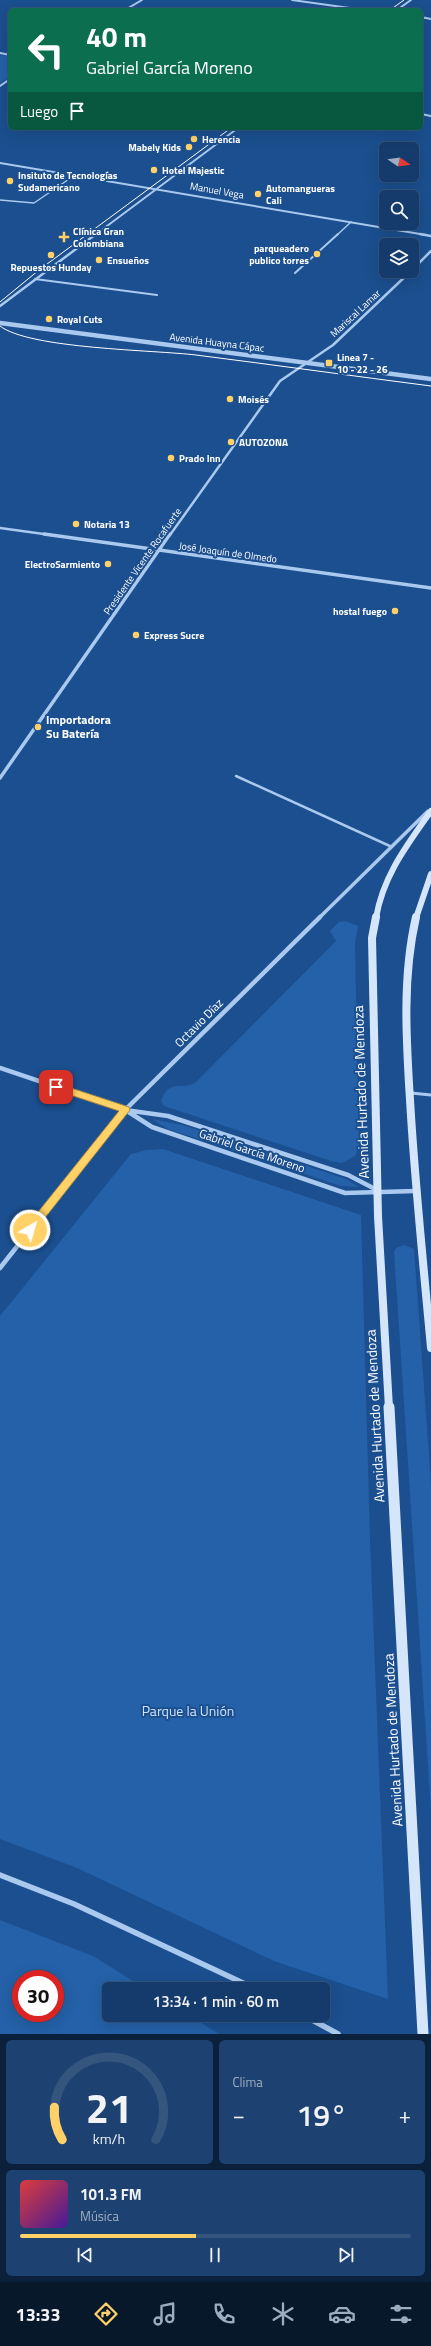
<!DOCTYPE html>
<html lang="es">
<meta charset="utf-8">
<style>
:root{--surface:#143b6b;--page:#1d4271;--text:#f1f3f6;--muted:#9dadc1;--line:#33557e;--accent:#ffd166}
body{margin:0;font-family:"Titillium Web",sans-serif;background:var(--page);color:var(--text);height:100vh;display:flex;flex-direction:column;font-size:15px;white-space:nowrap}
*{box-sizing:border-box;margin:0}
p{font-size:13px;color:var(--muted)}
.icon{flex:none;width:22px;height:22px;fill:none;stroke:currentColor;stroke-width:2;stroke-linecap:round;stroke-linejoin:round}
.map{position:relative;height:2034px;overflow:hidden}
.sheet{display:flex;flex-direction:column;gap:6px;padding:6px;background:#0b203b;flex:1}
.sheet>*{flex:none}
.guide{position:absolute;left:8px;top:8px;width:415px;height:122px;border-radius:6px;box-shadow:0 4px 16px #0002,0 0 0 1px var(--line);background:#0b6e4f;color:#fff;overflow:hidden}
.needle{width:26px;rotate:103deg}
.tools{position:absolute;left:379px;top:142px;display:grid;gap:8px}
.tools a{display:grid;place-items:center;width:40px;height:40px;border-radius:6px;background:var(--surface);box-shadow:0 4px 16px #0002,0 0 0 1px var(--line);font-size:20px}
.speed{position:absolute;left:12px;top:1970px;display:flex;gap:8px;font-size:20px;font-weight:700;text-align:center}
.speed>*{display:grid;place-content:center;width:52px;height:52px;border-radius:50%;background:var(--surface);box-shadow:0 4px 16px #0002,0 0 0 1px var(--line);line-height:1}
.speed .limit{border:6px solid #d22;background:#fff;color:#111}
.pin{position:absolute;display:grid;place-items:center;width:34px;height:34px;color:#fff;margin:-17px;border-radius:8px;box-shadow:0 2px 6px #0006}
.me{position:absolute;width:44px;margin:-22px;rotate:38deg;stroke-linejoin:round;filter:drop-shadow(0 0 3px #0008)}
.turn{display:flex;align-items:center;gap:14px;height:84px;padding:0 12px;font-size:18px}
.turn .icon{width:52px;height:52px;stroke-width:2.5}
.turn b{display:block;font-size:28px;line-height:34px}
.then{display:flex;align-items:center;height:38px;padding:0 12px;background:#0003;gap:8px;font-size:15px}
.big{font-size:30px;font-weight:600;line-height:1.1}
.sheet .widget{flex:1;display:flex;flex-direction:column;justify-content:center;gap:6px;min-width:0;padding:0 14px;border-radius:6px;background:var(--page)}
.sheet .dial{align-items:center;gap:0}
.dial svg{height:104px;overflow:visible;fill:none;stroke:var(--line);stroke-width:7;stroke-linecap:round;text-anchor:middle}
.dial text{fill:var(--text);stroke:none}
.song{display:flex;align-items:center;gap:12px}
.cover{width:48px;height:48px;border-radius:6px;background:linear-gradient(135deg,hsl(0 70% 55%),hsl(260 70% 35%))}
.played{height:4px;border-radius:2px;background:linear-gradient(90deg,var(--accent) 45%,var(--line) 45%)}
.keys{display:flex;justify-content:space-around;direction:ltr}
.heat{display:flex;justify-content:space-between;align-items:center;font-size:22px;direction:ltr}
.sheet .tiles{flex:1;display:grid;gap:6px;grid-template-columns:1fr 1fr}
.widget:last-child{grid-column:span 2}
.trip{position:absolute;left:102px;top:1982px;width:228px;height:40px;border-radius:6px;background:var(--surface);box-shadow:0 4px 16px #0002,0 0 0 1px var(--line);font-weight:600;line-height:40px;text-align:center}
.dock{display:flex;height:64px;justify-content:space-around;align-items:center;background:#08182b;color:var(--muted)}
.dock .icon{width:28px;height:28px}
.dock .current{color:var(--accent)}
.dock b{font-size:18px;color:var(--text)}
.map>svg:first-child{display:block}
.green{fill:#2461a8;fill-rule:evenodd}
.lines{fill:none;stroke-linecap:round;stroke-linejoin:round}
.service-far3{stroke:#a9c9ee;stroke-width:1.5}
.service-far2{stroke:#a9c9ee;stroke-width:2}
.service-far1{stroke:#a9c9ee;stroke-width:2.5}
.service{stroke:#a9c9ee;stroke-width:3}
.minor-far4{stroke:#a9c9ee;stroke-width:2}
.minor-far3{stroke:#a9c9ee;stroke-width:2.5}
.minor-far2{stroke:#a9c9ee;stroke-width:3.5}
.minor-far1{stroke:#a9c9ee;stroke-width:4.5}
.minor{stroke:#a9c9ee;stroke-width:5.5}
.tertiary{stroke:#a9c9ee;stroke-width:4.5}
.secondary-far2{stroke:#d6e6fa;stroke-width:6}
.secondary-far1{stroke:#d6e6fa;stroke-width:8}
.secondary{stroke:#d6e6fa;stroke-width:11}
.tram{stroke:#fff;stroke-width:1}
.route{fill:#ffd166;stroke:#a68842}
.poi-dot{fill:#ffd166;stroke:#1b4f8f;stroke-width:1.5}
.labels{text-anchor:middle;stroke-width:4;stroke-linejoin:round;paint-order:stroke}
.far-poi-label{font-size:10px;font-weight:bold;fill:#fff;stroke:#1b4f8f;text-anchor:start}
.far-street-label{font-size:10px;fill:#fff;stroke:#1b4f8f}
.poi-label{font-size:12px;font-weight:bold;fill:#fff;stroke:#1b4f8f;text-anchor:start}
.street-label{font-size:12px;fill:#fff;stroke:#1b4f8f}
.near-street-label{font-size:14px;fill:#fff;stroke:#1b4f8f}
.near-park-label{font-size:14px;fill:#cfe3fa;stroke:#1b4f8f}
</style>
<div class="map">
<svg width="431" height="2034" viewBox="0 0 431 2034">
<rect width="100%" height="100%" fill="#1b4f8f"/>
<!-- green -->
<path class="green" d="M0 55 10 56V77L0 83Z
M346 921 358 926 355 944 359 1147 355 1156 342 1163 331 1161 164 1106 161 1101C169 1079 179 1090 195 1083L336 941 330 931 339 922Z
M152 1119 182 1125 346 1179 359 1187 341 1186 168 1129Z
M163 1149 361 1215 370 1539 388 1999 274 1961 77 1868 0 1839V1316L131 1154 147 1150Z
M404 1245 414 1249 431 1483V1811L394 1252 396 1248Z
M0 1920 93 1956 146 1989H109V2015H188L219 2034H0ZM21 1979H55V2013H21Z"/>
<g class="lines">
<!-- service-far3 -->
<path class="service-far3" d="M0 200 34 203 75 175
M337 235 351 222"/>
<!-- service-far2 -->
<path class="service-far2" d="M295 273 338 234
M35 279 157 295"/>
<!-- service-far1 -->
<path class="service-far1" d="M236 776 392 847"/>
<!-- service -->
<path class="service" d="M411 1093 431 1095"/>
<!-- minor-far4 -->
<path class="minor-far4" d="M292 0 364 10
M125 10 142 0
M397 10 411 0
M421 17 431 19
M0 53 10 55
M0 86 10 79
M421 114 431 116
M0 163 426 235
M95 235 238 128"/>
<!-- minor-far3 -->
<path class="minor-far3" d="M420 234 431 236
M412 270 431 251
M0 306 96 234
M0 528 51 535
M170 535 280 381 333 345 411 271"/>
<!-- minor-far2 -->
<path class="minor-far2" d="M44 534 431 588
M0 778 170 534
M319 918 428 811"/>
<!-- minor-far1 -->
<path class="minor-far1" d="M0 1068 125 1110 168 1116 348 1175 377 1190
M127 1111 152 1127 345 1193 416 1191
M0 1268 125 1110 320 917"/>
<!-- minor -->
<path class="minor" d="M0 1875 74 1904 256 1989
M303 2015 338 2034"/>
<!-- tertiary -->
<path class="tertiary" d="M0 323 431 379"/>
<!-- secondary-far2 -->
<path class="secondary-far2" d="M376 918C383 876 407 845 431 811
M416 918 431 874"/>
<!-- secondary-far1 -->
<path class="secondary-far1" d="M376 917 372 938 378 1216 389 1408
M416 917C401 982 407 1050 411 1116 416 1194 424 1271 431 1348"/>
<!-- secondary -->
<path class="secondary" d="M389 1407 423 2034"/>
<!-- tram -->
<path class="tram" d="M390 10 404 0
M0 302 39 270 231 128
M0 326C29 349 155 350 196 355 275 365 353 376 431 386"/>
</g>
<!-- route -->
<path class="route" d="M56 1083 129 1107 130 1110 33 1233H26V1227L119 1111 52 1089 51 1087Z"/>
<!-- markers -->
<g class="poi-dot">
<circle cx="194" cy="139" r="4"/>
<circle cx="189" cy="147" r="4"/>
<circle cx="154" cy="170" r="4"/>
<circle cx="10" cy="181" r="4"/>
<circle cx="258" cy="194" r="4"/>
<path d="M62 231h4v4h4v4h-4v4h-4v-4h-4v-4h4z"/>
<circle cx="317" cy="254" r="4"/>
<circle cx="51" cy="255" r="4"/>
<circle cx="99" cy="260" r="4"/>
<circle cx="49" cy="319" r="4"/>
<rect x="325" y="359" width="8" height="8" rx="2"/>
<circle cx="230" cy="399" r="4"/>
<circle cx="231" cy="442" r="4"/>
<circle cx="171" cy="458" r="4"/>
<circle cx="76" cy="524" r="4"/>
<circle cx="108" cy="564" r="4"/>
<circle cx="395" cy="611" r="4"/>
<circle cx="136" cy="635" r="4"/>
<circle cx="38" cy="727" r="4"/>
</g>
<g class="labels">
<!-- far-poi labels -->
<g class="far-poi-label">
<text x="202" y="143">Herencia</text>
<text x="181" y="151" text-anchor="end">Mabely Kids</text>
<text x="162" y="174">Hotel Majestic</text>
<text x="18" y="179">Insituto de Tecnologías<tspan x="18" dy="12">Sudamericano</tspan></text>
<text x="266" y="192">Automangueras<tspan x="266" dy="12">Cali</tspan></text>
<text x="73" y="235">Clínica Gran<tspan x="73" dy="12">Colombiana</tspan></text>
<text x="309" y="252" text-anchor="end">parqueadero<tspan x="309" dy="12">publico torres</tspan></text>
<text x="107" y="264">Ensueños</text>
<text x="51" y="271" text-anchor="middle">Repuestos Hunday</text>
<text x="57" y="323">Royal Cuts</text>
<text x="337" y="361">Linea 7 -<tspan x="337" dy="12">10 - 22 - 26</tspan></text>
<text x="238" y="403">Moisés</text>
<text x="239" y="446">AUTOZONA</text>
<text x="179" y="462">Prado Inn</text>
<text x="84" y="528">Notaria 13</text>
<text x="100" y="568" text-anchor="end">ElectroSarmiento</text>
<text x="387" y="615" text-anchor="end">hostal fuego</text>
<text x="144" y="639">Express Sucre</text>
</g>
<!-- far-street labels -->
<g class="far-street-label">
<text transform="translate(217 190) rotate(10)" y="4">Manuel Vega</text>
<text transform="translate(355 313) rotate(-43)" y="4">Mariscal Lamar</text>
<text transform="translate(217 342) rotate(7)" y="4">Avenida Huayna Cápac</text>
<text transform="translate(228 552) rotate(8)" y="4">José Joaquín de Olmedo</text>
<text transform="translate(142 561) rotate(-55)" y="4">Presidente Vicente Rocafuerte</text>
</g>
<!-- poi labels -->
<g class="poi-label">
<text x="46" y="724">Importadora<tspan x="46" dy="14">Su Batería</tspan></text>
</g>
<!-- street labels -->
<g class="street-label">
<text transform="translate(199 1023) rotate(-45)" y="4">Octavio Díaz</text>
<text transform="translate(252 1151) rotate(19)" y="4">Gabriel García Moreno</text>
</g>
<!-- near-street labels -->
<g class="near-street-label">
<text transform="translate(361 1092) rotate(-92)" y="5">Avenida Hurtado de Mendoza</text>
<text transform="translate(375 1416) rotate(-93)" y="5">Avenida Hurtado de Mendoza</text>
<text transform="translate(393 1740) rotate(-93)" y="5">Avenida Hurtado de Mendoza</text>
</g>
<!-- near-park labels -->
<g class="near-park-label">
<text x="188" y="1716">Parque la Unión</text>
</g>
</g>
</svg>
<div class="tools">
<a><svg class="needle" viewBox="-14 -14 28 28"><path d="M0-13l5 13h-10z" fill="#e53935"/><path d="M0 13l5-13h-10z" fill="#9dadc1"/></svg></a>
<a><svg class="icon" aria-label="search" viewBox="0 0 24 24"><circle cx="10" cy="10" r="6"/><path d="M15 15l6 6"/></svg></a>
<a><svg class="icon" aria-label="layers" viewBox="0 0 24 24"><path d="M12 4l9 5-9 5-9-5zM3 14l9 5 9-5"/></svg></a>
</div>
<div class="speed"><div class="limit">30</div></div>
<div class="pin" style="left:56px;top:1087px;background:#d93025"><svg class="icon" aria-label="arrive" viewBox="0 0 24 24"><path d="M6 21V4h12l-3 4 3 4H6"/></svg></div>
<svg class="me" style="left:30px;top:1230px" viewBox="-20 -20 40 40"><circle r="17" fill="#ffd166" stroke="#fff" stroke-width="3"/><path d="M0-11L8 9 0 5-8 9z" fill="#fff"/></svg>
<div class="trip">13:34 · 1 min · 60 m</div>
<div class="guide">
<div class="turn"><svg class="icon" aria-label="left" viewBox="0 0 24 24"><path d="M17 20v-9H6M10 6l-5 5 5 5"/></svg><div><b>40 m</b>Gabriel García Moreno</div></div>
<div class="then">Luego<svg class="icon" aria-label="arrive" viewBox="0 0 24 24"><path d="M6 21V4h12l-3 4 3 4H6"/></svg></div>
</div>
</div>
<section class="sheet">
<div class="tiles">
<div class="widget dial"><svg viewBox="0 0 100 80">
<path d="M14 69A42 42 0 1 1 86 69"/>
<path d="M14 69A42 42 0 0 1 8 44" stroke="#ffd166"/>
<text x="50" y="56" font-size="32" font-weight="700">21</text>
<text x="50" y="72" font-size="11">km/h</text>
</svg></div>
<div class="widget"><p>Clima</p>
<div class="heat"><a>−</a><b class="big">19°</b><a>+</a></div>
</div>
<div class="widget">
<div class="song"><i class="cover"></i><div><b>101.3 FM</b><p>Música</p></div></div>
<div class="played"></div>
<div class="keys"><svg class="icon" aria-label="previous" viewBox="0 0 24 24"><path d="M18 5L8 12l10 7zM5 5v14"/></svg><svg class="icon" aria-label="pause" viewBox="0 0 24 24"><path d="M8 5v14M16 5v14"/></svg><svg class="icon" aria-label="next" viewBox="0 0 24 24"><path d="M6 5l10 7-10 7zM19 5v14"/></svg></div>
</div>
</div>
</section>
<nav class="dock">
<b>13:33</b>
<svg class="icon current" aria-label="directions" viewBox="0 0 24 24"><path d="M12 3l9 9-9 9-9-9zM9 14v-3h6M13 9l2 2-2 2"/></svg>
<svg class="icon" aria-label="music" viewBox="0 0 24 24"><path d="M9 18V5l10-2v13"/><circle cx="6" cy="18" r="3"/><circle cx="16" cy="16" r="3"/></svg>
<svg class="icon" aria-label="phone" viewBox="0 0 24 24"><path d="M5 4h4l2 5-3 2q2 4 5 5l2-3 5 2v4C11 20 4 13 5 4z"/></svg>
<svg class="icon" aria-label="climate" viewBox="0 0 24 24"><path d="M12 3v18M4 7l16 10M4 17L20 7"/></svg>
<svg class="icon" aria-label="car" viewBox="0 0 24 24"><path d="M5 17H2v-5l4-1 3-4h7l3 4 3 1v5h-3M9 17h6M6 11h13"/><circle cx="7" cy="17" r="2"/><circle cx="17" cy="17" r="2"/></svg>
<svg class="icon" aria-label="filters" viewBox="0 0 24 24"><path d="M4 7h16M4 17h16"/><circle cx="9" cy="7" r="2"/><circle cx="15" cy="17" r="2"/></svg>
</nav>
